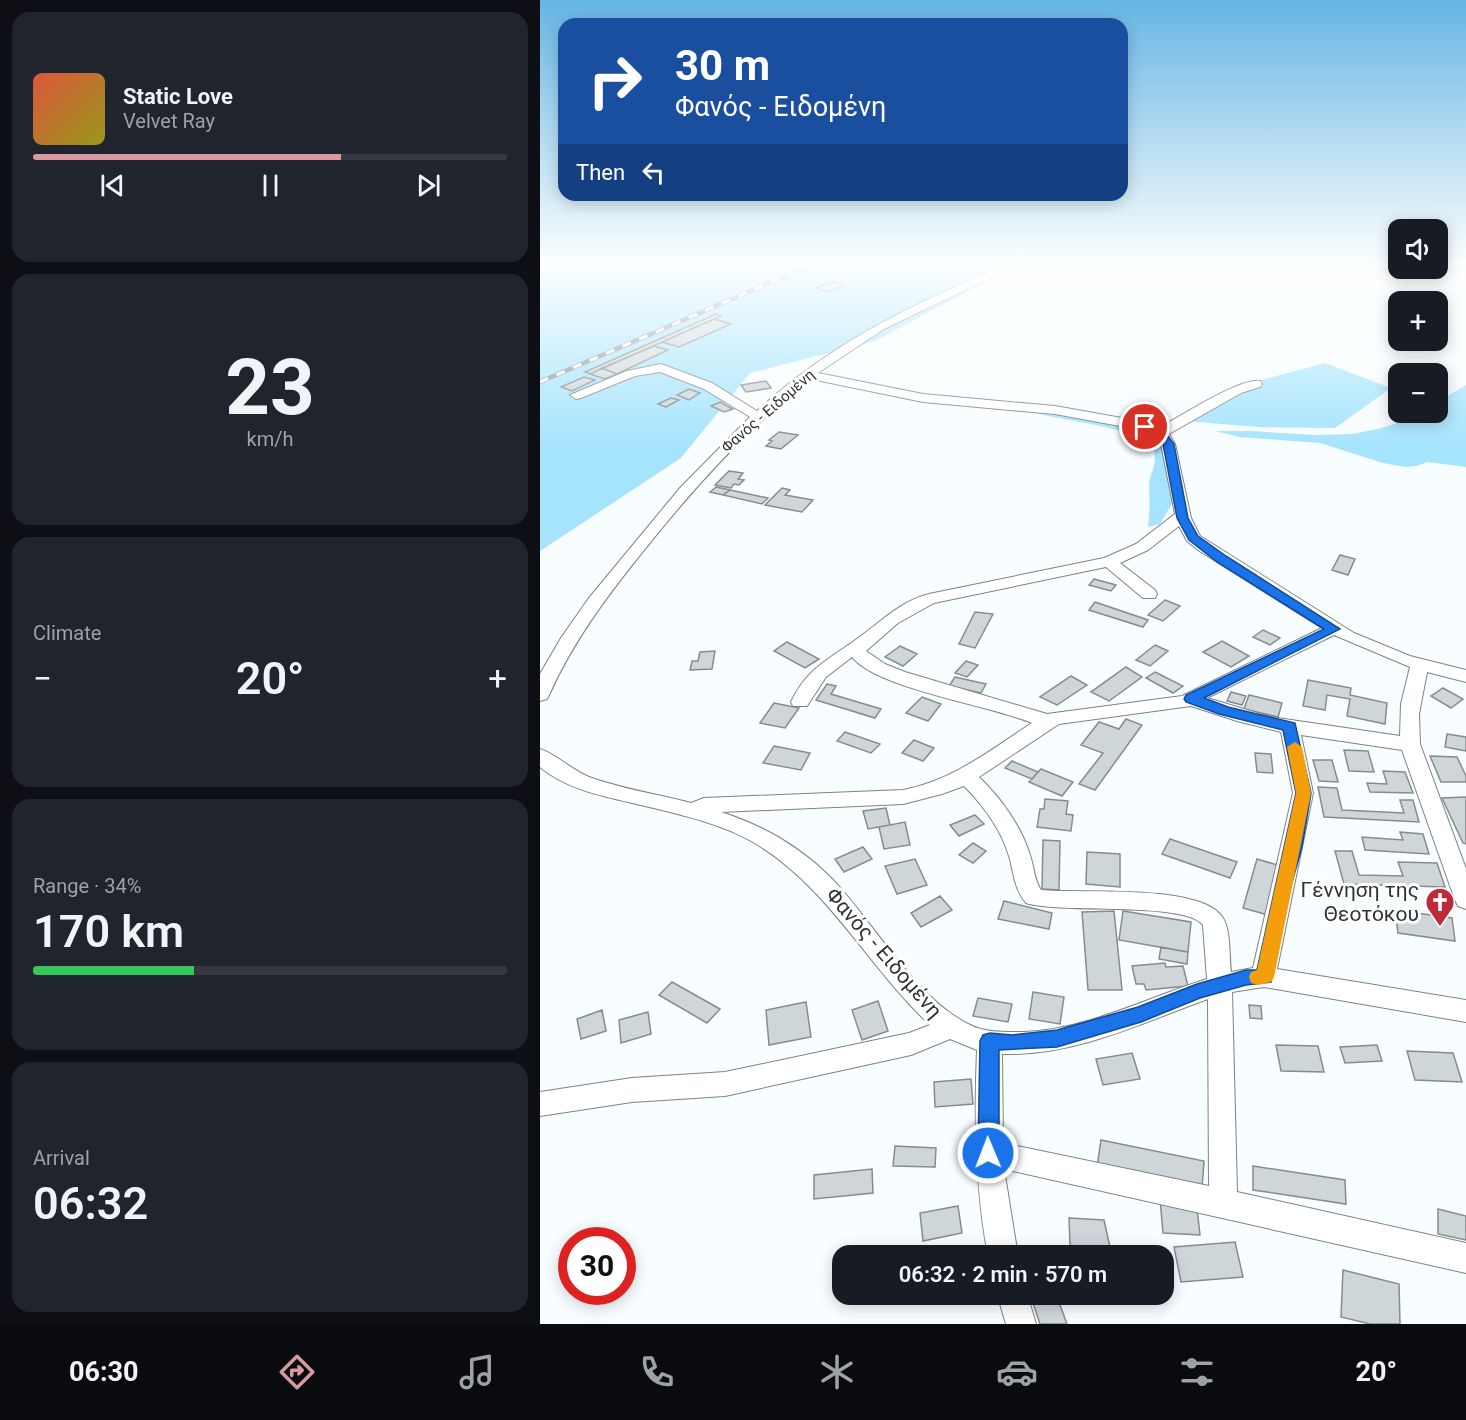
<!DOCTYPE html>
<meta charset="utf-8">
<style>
:root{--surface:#171b24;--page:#20242c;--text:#f1f3f6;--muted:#9ea1a6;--line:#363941;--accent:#d999a0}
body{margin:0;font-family:Roboto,sans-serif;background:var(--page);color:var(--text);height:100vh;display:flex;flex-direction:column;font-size:22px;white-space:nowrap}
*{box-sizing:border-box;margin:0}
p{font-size:20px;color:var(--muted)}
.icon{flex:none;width:33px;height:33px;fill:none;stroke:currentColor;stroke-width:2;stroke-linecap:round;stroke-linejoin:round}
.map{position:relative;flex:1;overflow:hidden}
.side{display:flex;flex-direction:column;gap:12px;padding:12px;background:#0d0f14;width:540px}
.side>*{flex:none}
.hud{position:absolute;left:18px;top:18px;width:570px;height:183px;border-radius:18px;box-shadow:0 3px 15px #0003;background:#1a4fa0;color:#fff;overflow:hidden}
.tools{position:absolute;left:848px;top:219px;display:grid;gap:12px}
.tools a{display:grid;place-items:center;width:60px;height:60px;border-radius:12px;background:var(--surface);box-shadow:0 3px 15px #0003;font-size:30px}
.speed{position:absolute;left:18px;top:1227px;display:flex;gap:12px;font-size:30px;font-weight:700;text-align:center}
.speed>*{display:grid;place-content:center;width:78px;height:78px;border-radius:50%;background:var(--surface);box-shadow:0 3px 15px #0003;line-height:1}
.speed .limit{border:9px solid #d22;background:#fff;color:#111}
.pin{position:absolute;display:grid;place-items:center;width:51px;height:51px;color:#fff;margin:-26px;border:3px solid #fff;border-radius:50%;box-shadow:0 2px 6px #0007}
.me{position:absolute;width:66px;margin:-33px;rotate:359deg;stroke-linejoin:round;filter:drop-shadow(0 0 4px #0008)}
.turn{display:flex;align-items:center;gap:21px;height:126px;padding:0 18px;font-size:27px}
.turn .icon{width:78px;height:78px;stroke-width:2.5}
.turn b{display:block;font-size:42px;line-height:51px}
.then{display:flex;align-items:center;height:57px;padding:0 18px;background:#0003;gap:12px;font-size:22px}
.big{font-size:45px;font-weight:600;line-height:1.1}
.side .tile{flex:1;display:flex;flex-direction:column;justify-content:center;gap:9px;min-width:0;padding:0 21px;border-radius:18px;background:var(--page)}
.side .dial{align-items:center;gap:0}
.dial b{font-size:78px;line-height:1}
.song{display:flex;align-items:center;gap:18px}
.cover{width:72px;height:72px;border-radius:9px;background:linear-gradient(135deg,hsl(10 70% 55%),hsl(60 70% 35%))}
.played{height:6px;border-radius:3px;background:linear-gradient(90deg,var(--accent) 65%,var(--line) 65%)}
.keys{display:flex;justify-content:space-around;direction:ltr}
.heat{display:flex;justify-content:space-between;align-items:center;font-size:33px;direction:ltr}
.charge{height:9px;border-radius:4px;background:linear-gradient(90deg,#34c759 34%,var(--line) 0)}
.trip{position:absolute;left:292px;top:1245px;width:342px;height:60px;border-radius:18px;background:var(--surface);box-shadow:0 3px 15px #0003;font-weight:600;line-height:60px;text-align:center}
.dock{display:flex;height:96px;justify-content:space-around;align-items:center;background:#090b0e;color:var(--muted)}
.dock .icon{width:42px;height:42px}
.dock .on{color:var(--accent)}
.dock b{font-size:27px;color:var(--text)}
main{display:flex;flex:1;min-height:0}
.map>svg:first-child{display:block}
.green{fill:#a6e4fd}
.building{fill:#cfd6d9;stroke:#858c8f;stroke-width:1.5}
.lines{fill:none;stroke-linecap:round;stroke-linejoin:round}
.minor-casing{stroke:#7c8386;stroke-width:2}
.minor{fill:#fff;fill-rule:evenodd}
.rail-casing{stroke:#909496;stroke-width:4.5}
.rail{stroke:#fff;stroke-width:3;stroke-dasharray:9;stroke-linecap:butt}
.route{fill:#1a73e8;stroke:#114b97;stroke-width:1.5}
.slow{fill:#f59e0b}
.labels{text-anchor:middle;stroke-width:6;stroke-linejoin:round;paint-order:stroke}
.far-street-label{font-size:15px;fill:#303335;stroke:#fff}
.near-poi-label{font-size:21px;fill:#303335;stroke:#fff;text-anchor:end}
.near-street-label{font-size:21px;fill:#303335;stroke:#fff}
</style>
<main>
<section class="side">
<div class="tile">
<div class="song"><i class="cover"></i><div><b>Static Love</b><p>Velvet Ray</p></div></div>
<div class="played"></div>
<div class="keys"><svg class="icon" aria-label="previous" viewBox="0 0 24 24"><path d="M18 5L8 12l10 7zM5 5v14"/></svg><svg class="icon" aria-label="pause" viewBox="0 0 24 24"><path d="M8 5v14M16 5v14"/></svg><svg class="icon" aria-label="next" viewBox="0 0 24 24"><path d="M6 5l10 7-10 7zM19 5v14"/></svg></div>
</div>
<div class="tile dial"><b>23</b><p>km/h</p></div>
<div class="tile"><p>Climate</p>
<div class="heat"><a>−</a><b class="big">20°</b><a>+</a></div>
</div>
<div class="tile"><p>Range · 34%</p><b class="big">170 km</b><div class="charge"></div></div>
<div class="tile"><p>Arrival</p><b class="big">06:32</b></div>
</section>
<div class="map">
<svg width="926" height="1324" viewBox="0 0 926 1324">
<rect width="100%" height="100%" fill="#f8fdff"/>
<!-- green -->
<path class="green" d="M0 261H455L423 294 335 341 210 373 141 458 0 551Z
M785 363 851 388 795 428 717 427 647 421 666 410 718 385V381Z
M926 385V467L887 462 877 466 865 467 843 463 780 443 700 437 675 431H712L775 435 812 434 838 429 864 421 880 413 897 412V402Z
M488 411C511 410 605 422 620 437 629 447 632 486 634 500L620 524 608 527C610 513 610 501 609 488 609 469 619 469 613 445 576 423 529 423 488 411Z"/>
<!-- building -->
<path class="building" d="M293 281 306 285 289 292 276 288Z
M176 314 181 316 50 374 45 372Z
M174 319 191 324 139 347 122 342Z
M114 346 128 350 77 374 62 368Z
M62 368 77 374 65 379 50 374Z
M44 377 55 380 32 391 21 387Z
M226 381 231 388 206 392 201 385Z
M149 389 160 393 149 400 137 395Z
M131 398 139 400 126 407 118 404Z
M180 402 193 409 184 412 171 406Z
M239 432 258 435 241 449 226 446 232 441 229 440Z
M189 471 203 473 198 479 204 480 199 485 194 484 191 488 175 485Z
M176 487 190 490 183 495 170 492Z
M242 488 250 490 245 495 273 500 262 512 225 505Z
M190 490 228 498 222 504 183 495Z
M800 555 815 559 808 575 792 570Z
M554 579 576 585 571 591 549 585Z
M625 600 640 606 623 621 608 615Z
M555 602 608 620 603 627 549 610Z
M435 612 453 614 435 648 419 644Z
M723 630 740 638 730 645 713 637Z
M682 641 709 656 691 667 663 652Z
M247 642 279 659 265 668 234 651Z
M615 645 628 651 610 666 596 660Z
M360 646 377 654 363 666 345 657Z
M175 651 172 669 150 670 152 661H158L160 652Z
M426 661 438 665 427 677 415 673Z
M586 667 602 677 569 701 551 692Z
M615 672 643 686 633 693 606 678Z
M531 676 547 685 517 705 500 697Z
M415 677 446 684 441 693 409 686Z
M768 680 811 688 810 695 847 703 845 724 807 716 810 699 787 695 785 710 763 706Z
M287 684 296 686 291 694 341 709 335 718 276 700Z
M903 688 923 699 911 708 891 696Z
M691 692 706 696 702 705 687 701Z
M709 695 742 703 738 717 704 709Z
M382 697 401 704 388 721 366 713Z
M234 703 259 708 245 728 220 723Z
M586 719 602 725 555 790 539 784 563 753 541 745 559 722 579 729Z
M305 732 340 744 331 753 297 741Z
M907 734 926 737V751L905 747Z
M374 740 394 748 383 761 362 753Z
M234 746 270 753 261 770 223 763Z
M804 750 828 751 834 772 809 771Z
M715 753 731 754 733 773 717 772Z
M890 756 917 757 926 776V782H901Z
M773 760H792L798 782 779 781Z
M472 761 498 772 492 779 465 768Z
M501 769 533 782 522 796 489 782Z
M843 771 865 772 873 793 830 792 827 783 847 784Z
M778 787 797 788 802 810 864 813 860 800H873L879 822 784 817Z
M926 797V844L923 843 902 798Z
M505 799 528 801 526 814 533 815 531 831 497 827 500 809H504Z
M346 808 350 825 328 829 323 811Z
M435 815 444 824 419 836 410 825Z
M365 822 370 845 344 849 339 827Z
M860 832 883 834 889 854 825 850 822 837 863 840Z
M630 839 697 862 690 878 622 854Z
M503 840 520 841 519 890 502 889Z
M433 843 446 851 433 863 419 855Z
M323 847 332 859 304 872 295 859Z
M795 851H812L819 875 863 876 858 862 897 863 905 887 804 884Z
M547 852 580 854V887L546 884Z
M375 859 387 885 357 894 345 866Z
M717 859 741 866 728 915 703 908Z
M400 896 412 910 381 927 371 913Z
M464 901 512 913 509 929 458 919Z
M855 910 912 918 915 941 858 933Z
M574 911 582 990H548L542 912Z
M583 911 651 922 648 952 579 940Z
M621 947 648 952 647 964 619 959Z
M625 963 626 967 643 966 648 986 606 990 604 984H596L592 966Z
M132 982 180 1009 167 1023 119 995Z
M493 992 524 997 520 1024 489 1019Z
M438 998 472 1004 468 1022 433 1016Z
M338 1001 348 1031 322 1040 312 1010Z
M266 1002 271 1037 229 1045 226 1010Z
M709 1005 721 1006 722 1019 710 1018Z
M62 1010 66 1031 41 1039 37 1019Z
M108 1012 111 1034 81 1043 79 1020Z
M736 1045 778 1046 784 1072 741 1071Z
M837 1045 842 1061 805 1063 800 1047Z
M867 1051 913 1053 922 1082 875 1080Z
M592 1053 600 1079 563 1085 556 1059Z
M431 1079 433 1104 395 1107 394 1082Z
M561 1140 664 1161 662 1188 557 1167Z
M355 1146 396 1148 395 1167 353 1166Z
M713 1166 805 1180 806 1204 713 1190Z
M332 1169 333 1193 274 1199V1175Z
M620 1199 656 1200 660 1235 623 1233Z
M418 1206 422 1233 383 1241 380 1213Z
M898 1209 926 1216V1240L898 1234Z
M529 1218 564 1220 570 1247 530 1246Z
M695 1242 703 1277 641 1282 634 1247Z
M803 1270 859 1284 860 1324H830L801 1317Z
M490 1294H516L527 1324H500Z"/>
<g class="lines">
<!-- minor casing -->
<g class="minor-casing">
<path id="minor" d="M472 261H485L344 329 278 373 383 394 515 406 582 418 619 428C639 417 701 377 720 381L722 384 720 387 701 393 629 434 635 444 651 518 660 536 814 633 870 656 926 670V682L887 672 879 714 880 744 926 869V909L918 906 915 900 862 750 761 735 773 793 737 969 926 1000V1022L724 987 692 992 697 1192 926 1243V1273L464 1169 478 1256H448C435 1187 434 1119 437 1050L410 1039 371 1055 185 1096 92 1102 0 1116V1092L92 1078 185 1072 369 1033 390 1025C327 966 289 887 213 842 176 821 129 812 88 802 58 795 25 788 0 767V749C14 753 32 770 49 777 82 789 117 794 151 803L164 798 363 790C414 780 450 750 492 723 449 705 338 689 312 657L286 677 267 706H253L251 702C266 670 286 661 314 641 339 624 358 602 389 594L564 558 596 544 635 514 621 444 616 436 580 426 515 414 383 402 271 379C211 425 160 481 113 539 73 588 35 637 9 695L7 699 0 701V674L21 638 49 598 140 488 210 417 164 389 120 372 95 376 41 398 36 399 30 395 87 371 121 364 172 383 217 411C296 338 377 304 472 261ZM639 526 647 541 658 550 782 628 642 696 507 714 365 672 345 664 326 651 358 623 394 603 566 567 603 598H615L617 594 615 590 580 563 608 550ZM794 635 870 667 861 704 860 736 731 717 667 698ZM651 706 697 721 741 732 753 793 713 968 691 972C689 956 691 931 683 918 662 883 539 894 501 890 494 880 494 866 490 855 481 826 461 798 439 777L519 724ZM424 786C443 805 461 829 469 856 474 873 474 889 486 903 520 914 645 901 663 925L667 979C606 998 549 1029 484 1032 466 1032 446 1033 430 1025 376 999 334 923 293 880 262 848 222 825 181 812L363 804 402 794ZM668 999 669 1186 463 1143 462 1054C536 1056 601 1023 668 999Z
M457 1294H487L496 1324H466Z"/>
</g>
<!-- minor -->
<use href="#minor" class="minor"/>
<!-- rail casing -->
<g class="rail-casing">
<path id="rail" d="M0 382 280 261"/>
</g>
<!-- rail -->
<use href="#rail" class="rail"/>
</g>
<!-- sky -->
<linearGradient id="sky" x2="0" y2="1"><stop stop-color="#66b5e4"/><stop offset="0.59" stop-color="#fcfeff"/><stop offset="1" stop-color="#fcfeff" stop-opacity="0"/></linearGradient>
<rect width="926" height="446" fill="url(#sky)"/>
<!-- route -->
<path class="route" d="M605 424 624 431 634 444 648 518 658 536 686 556 800 629 664 698 688 707 755 723 771 793 762 847 747 900 731 982 706 985 660 998 601 1022 517 1047 459 1050V1153L456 1160 448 1163 441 1160 438 1153 440 1041 443 1035 450 1033 472 1035 517 1030 598 1007 657 984 706 970H717L756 793 743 730 679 714 646 702 644 699 646 695 784 629 677 562 649 540 637 518 623 444 617 435 602 429 600 427Z"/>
<!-- slow -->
<path class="slow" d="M755 742 762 747 771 793 734 977 731 982 718 985 711 983 709 977 711 972 717 970 756 793 747 747Z"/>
<!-- icons -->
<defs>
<g id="church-pin" transform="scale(1.5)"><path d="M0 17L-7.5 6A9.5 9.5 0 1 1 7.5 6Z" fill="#bc2b37" stroke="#fff"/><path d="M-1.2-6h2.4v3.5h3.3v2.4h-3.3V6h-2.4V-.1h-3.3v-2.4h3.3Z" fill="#fff"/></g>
</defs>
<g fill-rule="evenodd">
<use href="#church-pin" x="900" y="902"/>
</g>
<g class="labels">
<!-- far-street labels -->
<g class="far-street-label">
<text transform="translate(228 411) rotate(-41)" y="5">Φανός - Ειδομένη</text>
</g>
<!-- near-poi labels -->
<g class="near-poi-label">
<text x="879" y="897">Γέννηση της<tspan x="879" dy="24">Θεοτόκου</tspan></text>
</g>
<!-- near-street labels -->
<g class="near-street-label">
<text transform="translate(344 953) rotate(49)" y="7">Φανός - Ειδομένη</text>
</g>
</g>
</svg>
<div class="tools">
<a><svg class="icon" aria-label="sound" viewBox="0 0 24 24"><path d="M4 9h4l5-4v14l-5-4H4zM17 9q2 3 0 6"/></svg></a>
<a>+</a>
<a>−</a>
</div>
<div class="speed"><div class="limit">30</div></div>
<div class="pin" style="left:605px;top:427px;background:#d93025"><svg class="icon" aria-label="arrive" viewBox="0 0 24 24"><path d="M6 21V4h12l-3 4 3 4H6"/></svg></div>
<svg class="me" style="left:448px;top:1153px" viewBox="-20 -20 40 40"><circle r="17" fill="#1a73e8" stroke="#fff" stroke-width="3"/><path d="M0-11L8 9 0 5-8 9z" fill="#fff"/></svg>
<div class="trip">06:32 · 2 min · 570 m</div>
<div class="hud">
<div class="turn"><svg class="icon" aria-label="right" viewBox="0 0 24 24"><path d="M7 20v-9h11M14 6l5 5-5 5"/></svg><div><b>30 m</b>Φανός - Ειδομένη</div></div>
<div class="then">Then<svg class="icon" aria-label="left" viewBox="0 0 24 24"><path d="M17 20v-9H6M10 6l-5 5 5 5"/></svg></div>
</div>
</div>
</main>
<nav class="dock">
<b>06:30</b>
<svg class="icon on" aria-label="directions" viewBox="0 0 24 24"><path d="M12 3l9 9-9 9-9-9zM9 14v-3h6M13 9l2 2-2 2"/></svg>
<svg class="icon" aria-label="music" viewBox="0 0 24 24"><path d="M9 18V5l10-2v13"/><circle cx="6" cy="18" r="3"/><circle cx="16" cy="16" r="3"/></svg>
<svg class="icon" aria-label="phone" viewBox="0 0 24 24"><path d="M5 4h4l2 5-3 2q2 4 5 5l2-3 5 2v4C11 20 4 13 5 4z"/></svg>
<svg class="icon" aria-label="climate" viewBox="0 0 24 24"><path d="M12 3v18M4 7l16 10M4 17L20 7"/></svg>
<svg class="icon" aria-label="car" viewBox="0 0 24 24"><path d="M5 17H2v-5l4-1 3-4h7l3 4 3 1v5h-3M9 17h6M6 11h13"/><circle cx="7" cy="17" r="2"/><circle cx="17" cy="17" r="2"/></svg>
<svg class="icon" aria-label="filters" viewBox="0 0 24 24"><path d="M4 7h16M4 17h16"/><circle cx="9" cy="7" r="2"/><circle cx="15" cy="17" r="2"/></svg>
<b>20°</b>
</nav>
